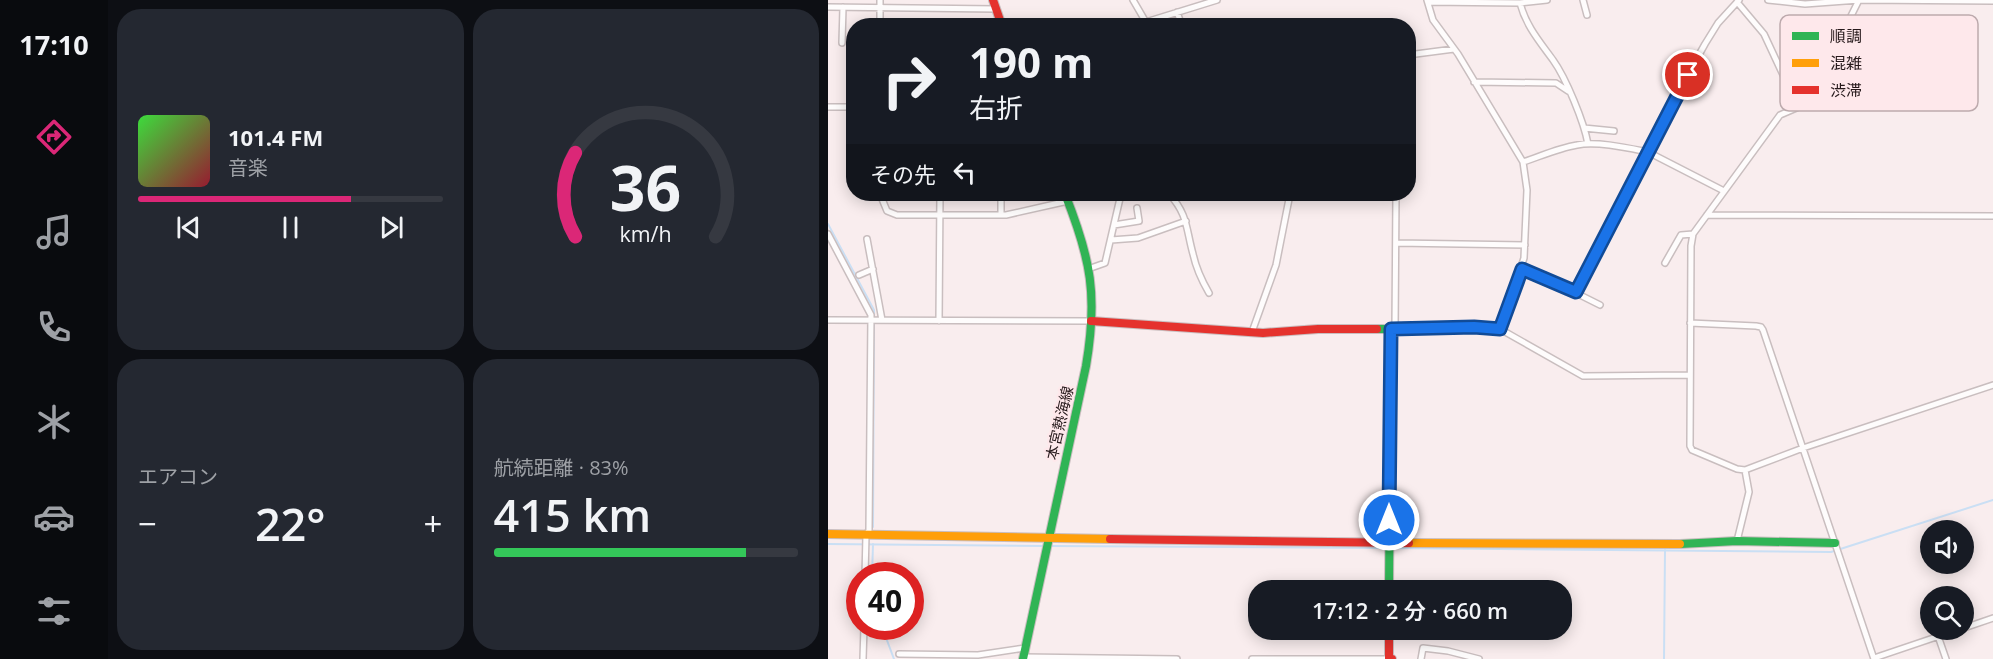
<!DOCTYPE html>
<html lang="ja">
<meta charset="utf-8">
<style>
:root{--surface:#171b24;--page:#242831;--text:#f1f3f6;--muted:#9ea1a6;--line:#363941;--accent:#db2777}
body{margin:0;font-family:"Open Sans","Noto Sans JP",sans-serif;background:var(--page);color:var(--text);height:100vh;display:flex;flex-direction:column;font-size:22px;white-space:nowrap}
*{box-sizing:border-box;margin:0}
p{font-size:20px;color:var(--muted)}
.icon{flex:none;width:33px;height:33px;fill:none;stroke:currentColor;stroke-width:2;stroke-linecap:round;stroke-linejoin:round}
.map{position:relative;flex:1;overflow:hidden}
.drawer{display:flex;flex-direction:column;gap:9px;padding:9px;background:#0d0f14;width:720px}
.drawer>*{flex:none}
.guide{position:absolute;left:18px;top:18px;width:570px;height:183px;border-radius:24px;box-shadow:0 3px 15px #0003;background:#171b24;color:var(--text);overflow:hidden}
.fabs{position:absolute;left:1092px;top:520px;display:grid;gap:12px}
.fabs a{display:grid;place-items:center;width:54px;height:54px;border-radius:50%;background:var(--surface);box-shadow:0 3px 15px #0003;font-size:30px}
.speed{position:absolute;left:18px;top:562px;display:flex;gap:12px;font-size:30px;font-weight:700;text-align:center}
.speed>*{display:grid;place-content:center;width:78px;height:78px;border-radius:50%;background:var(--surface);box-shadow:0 3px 15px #0003;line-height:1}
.speed .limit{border:9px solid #d22;background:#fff;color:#111}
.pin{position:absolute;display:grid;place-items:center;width:51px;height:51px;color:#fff;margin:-26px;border:3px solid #fff;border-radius:50%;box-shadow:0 2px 6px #0007}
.me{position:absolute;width:66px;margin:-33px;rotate:0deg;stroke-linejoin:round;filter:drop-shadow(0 0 4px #0008)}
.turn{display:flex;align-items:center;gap:21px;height:126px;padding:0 24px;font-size:27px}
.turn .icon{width:78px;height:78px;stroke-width:2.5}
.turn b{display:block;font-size:42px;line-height:51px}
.then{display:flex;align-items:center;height:57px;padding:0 24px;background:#0003;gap:12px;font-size:22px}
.big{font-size:45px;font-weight:600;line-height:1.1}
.drawer .tile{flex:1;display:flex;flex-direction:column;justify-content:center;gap:9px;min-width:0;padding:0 21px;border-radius:24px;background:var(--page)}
.drawer .dial{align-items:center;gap:0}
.dial svg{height:156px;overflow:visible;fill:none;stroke:var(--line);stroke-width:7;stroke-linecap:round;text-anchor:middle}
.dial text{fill:var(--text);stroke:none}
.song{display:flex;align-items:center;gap:18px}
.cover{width:72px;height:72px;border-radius:9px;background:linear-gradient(135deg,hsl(120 70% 55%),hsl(350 70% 35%))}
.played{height:6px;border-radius:3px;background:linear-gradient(90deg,var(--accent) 70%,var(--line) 70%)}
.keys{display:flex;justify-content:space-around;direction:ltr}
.heat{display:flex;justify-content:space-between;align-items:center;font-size:33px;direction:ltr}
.charge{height:9px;border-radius:4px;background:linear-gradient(90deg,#34c759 83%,var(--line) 0)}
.drawer .tiles{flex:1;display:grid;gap:9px;grid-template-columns:repeat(2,1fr)}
.trip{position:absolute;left:420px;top:580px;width:324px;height:60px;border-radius:24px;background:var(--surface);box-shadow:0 3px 15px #0003;font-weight:600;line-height:60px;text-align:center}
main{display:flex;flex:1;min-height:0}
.dock{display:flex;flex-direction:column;width:108px;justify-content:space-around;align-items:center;background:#090b0e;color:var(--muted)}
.dock .icon{width:42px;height:42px}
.dock .selected{color:var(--accent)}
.dock b{font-size:27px;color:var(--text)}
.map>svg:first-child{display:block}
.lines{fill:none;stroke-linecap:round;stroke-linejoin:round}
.stream{stroke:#cadff4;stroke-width:2}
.street-casing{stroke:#c9bebf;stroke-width:8}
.fast-casing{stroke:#c9bebf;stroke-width:10}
.slow-casing{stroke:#c9bebf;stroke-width:10}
.jam-casing{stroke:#c9bebf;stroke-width:10}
.street{stroke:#fefcfc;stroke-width:5}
.fast{stroke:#30b455;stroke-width:8}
.slow{stroke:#ff9f0a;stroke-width:8}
.jam{stroke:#e5322d;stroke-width:8}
.route-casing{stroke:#114b97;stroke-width:15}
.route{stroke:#1a73e8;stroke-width:10}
.labels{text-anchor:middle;stroke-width:4.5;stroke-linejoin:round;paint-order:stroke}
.street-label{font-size:15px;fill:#26191b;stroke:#fee8eb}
.key{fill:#fee8eb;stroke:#bdaaad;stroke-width:1.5}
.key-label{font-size:16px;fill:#26191b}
</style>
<main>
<nav class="dock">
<b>17:10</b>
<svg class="icon selected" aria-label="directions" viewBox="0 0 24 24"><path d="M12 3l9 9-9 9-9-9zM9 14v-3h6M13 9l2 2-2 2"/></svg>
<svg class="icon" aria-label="music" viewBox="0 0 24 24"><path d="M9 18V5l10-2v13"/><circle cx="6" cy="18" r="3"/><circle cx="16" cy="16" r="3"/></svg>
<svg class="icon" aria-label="phone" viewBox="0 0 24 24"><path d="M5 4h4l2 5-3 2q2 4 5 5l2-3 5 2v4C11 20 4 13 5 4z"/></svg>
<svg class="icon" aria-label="climate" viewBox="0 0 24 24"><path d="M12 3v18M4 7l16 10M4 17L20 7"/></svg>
<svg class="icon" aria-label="car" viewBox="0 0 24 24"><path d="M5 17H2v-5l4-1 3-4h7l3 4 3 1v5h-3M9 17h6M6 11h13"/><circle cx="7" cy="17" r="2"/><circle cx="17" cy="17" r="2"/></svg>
<svg class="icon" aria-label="filters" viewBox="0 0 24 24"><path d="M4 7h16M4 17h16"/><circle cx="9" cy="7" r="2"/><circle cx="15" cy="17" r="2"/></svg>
</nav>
<section class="drawer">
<div class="tiles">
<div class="tile">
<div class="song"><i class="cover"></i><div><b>101.4 FM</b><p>音楽</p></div></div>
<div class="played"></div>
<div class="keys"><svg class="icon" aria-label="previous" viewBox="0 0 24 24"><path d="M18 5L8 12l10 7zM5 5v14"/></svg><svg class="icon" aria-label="pause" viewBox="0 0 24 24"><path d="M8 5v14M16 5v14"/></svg><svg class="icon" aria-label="next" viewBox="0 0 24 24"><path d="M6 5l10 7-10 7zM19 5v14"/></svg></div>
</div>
<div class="tile dial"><svg viewBox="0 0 100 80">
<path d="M14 69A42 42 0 1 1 86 69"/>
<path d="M14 69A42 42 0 0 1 14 26" stroke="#db2777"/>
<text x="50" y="56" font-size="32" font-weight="700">36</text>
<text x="50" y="72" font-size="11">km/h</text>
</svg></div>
<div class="tile"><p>エアコン</p>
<div class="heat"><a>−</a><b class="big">22°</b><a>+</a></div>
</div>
<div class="tile"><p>航続距離 · 83%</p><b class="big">415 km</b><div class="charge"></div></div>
</div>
</section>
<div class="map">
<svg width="1165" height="659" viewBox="0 0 1165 659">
<rect width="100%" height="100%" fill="#f9edee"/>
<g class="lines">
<!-- stream -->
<path class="stream" d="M0 224 46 310 45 527
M0 544 216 546
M222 546 558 548
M564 548 1003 552 1165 500
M44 576 45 544
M54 627 66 659
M836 659 837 550"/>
<!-- street casing -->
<g class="street-casing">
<path id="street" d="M305 0 319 24
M599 0 605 20 630 54 695 162 699 190 696 258 672 329
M755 0 759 15
M940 0 977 4 1031 0 1165 1
M1031 0 983 96 973 106 952 115 865 234 863 246 862 446 864 450 909 469 917 470 975 448 1165 385
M600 2 692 3 719 0
M909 2 936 34 970 107
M692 3C698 26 712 42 725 60 738 78 756 122 760 144
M0 7 168 9
M349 12 354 26
M318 22 389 0
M544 25V26
M52 26V0
M14 43 15 7
M580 55 626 49
M646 82 728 83 740 91
M0 107H26
M756 128 786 131
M695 162C713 156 731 148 749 145 769 141 800 148 820 152L896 191
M52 194 59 211 69 215H178L240 201
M341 194C360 214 358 229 365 254 368 268 374 281 381 293
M173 215V194
M879 215 1165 216
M286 225 311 221 309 208
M0 234 43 315 41 530 38 535 37 576
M39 239 54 320
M283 240 310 238 358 221
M568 243 697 245
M837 263 853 235 865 234
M260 269 277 263 293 194
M694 269 726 282 772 305
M31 275 45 269
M748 292 852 89 877 44 890 23 911 0
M0 320 263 321
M111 321 112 194
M862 323 928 326 933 327 935 330 1046 659
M563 329 646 327 672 329 755 376 861 375
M567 329 568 194
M424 332 448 265 462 194
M909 541 921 492 917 470
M1136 628 1165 618
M1110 636 1118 659
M71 654 150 655 197 648
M195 657 349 659
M1046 658 1129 630
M35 659 36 627
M424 659H561
M593 659 595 648 620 651 651 659"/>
</g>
<!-- fast casing -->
<g class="fast-casing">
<path id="fast" d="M549 329H563L561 591
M852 544 909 541 1007 543
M195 659 258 366C270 296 263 259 237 194"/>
</g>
<!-- slow casing -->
<g class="slow-casing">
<path id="slow" d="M0 534 282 539
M581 543 852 544"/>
</g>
<!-- jam casing -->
<g class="jam-casing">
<path id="jam" d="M165 0 174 26
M263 321 435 333 490 329H549
M282 539 581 543
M561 630V659H564"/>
</g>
<!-- street -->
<use href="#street" class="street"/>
<!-- fast -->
<use href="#fast" class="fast"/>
<!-- slow -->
<use href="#slow" class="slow"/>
<!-- jam -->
<use href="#jam" class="jam"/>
</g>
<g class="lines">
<!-- route casing -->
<g class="route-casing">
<path id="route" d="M561 520 563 329 646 327 672 329 694 269 748 292 860 75"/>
</g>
<!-- route -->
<use href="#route" class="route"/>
</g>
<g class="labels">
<!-- street labels -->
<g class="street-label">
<text transform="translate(232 423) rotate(-77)" y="5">本宮熱海線</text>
</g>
</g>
<!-- legend -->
<rect x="952" y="15" width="198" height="96" rx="9" class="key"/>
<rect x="964" y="32" width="27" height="8" fill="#30b455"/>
<rect x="964" y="59" width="27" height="8" fill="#ff9f0a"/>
<rect x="964" y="86" width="27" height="8" fill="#e5322d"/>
<g class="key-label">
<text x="1002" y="42">順調</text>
<text x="1002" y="69">混雑</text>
<text x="1002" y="96">渋滞</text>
</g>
</svg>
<div class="fabs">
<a><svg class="icon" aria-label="sound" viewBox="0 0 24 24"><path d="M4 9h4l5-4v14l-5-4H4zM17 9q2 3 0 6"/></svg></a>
<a><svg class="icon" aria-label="search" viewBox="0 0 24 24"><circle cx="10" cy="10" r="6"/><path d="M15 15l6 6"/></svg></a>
</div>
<div class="speed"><div class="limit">40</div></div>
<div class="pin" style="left:860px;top:75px;background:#d93025"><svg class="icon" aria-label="arrive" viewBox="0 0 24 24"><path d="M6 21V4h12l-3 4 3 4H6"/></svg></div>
<svg class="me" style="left:561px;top:520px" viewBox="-20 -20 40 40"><circle r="17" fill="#1a73e8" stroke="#fff" stroke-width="3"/><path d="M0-11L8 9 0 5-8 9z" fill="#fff"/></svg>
<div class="trip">17:12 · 2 分 · 660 m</div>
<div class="guide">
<div class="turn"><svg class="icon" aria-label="right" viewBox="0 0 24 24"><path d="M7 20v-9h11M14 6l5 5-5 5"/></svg><div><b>190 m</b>右折</div></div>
<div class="then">その先<svg class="icon" aria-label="left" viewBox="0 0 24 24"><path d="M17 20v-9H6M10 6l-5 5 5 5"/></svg></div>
</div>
</div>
</main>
